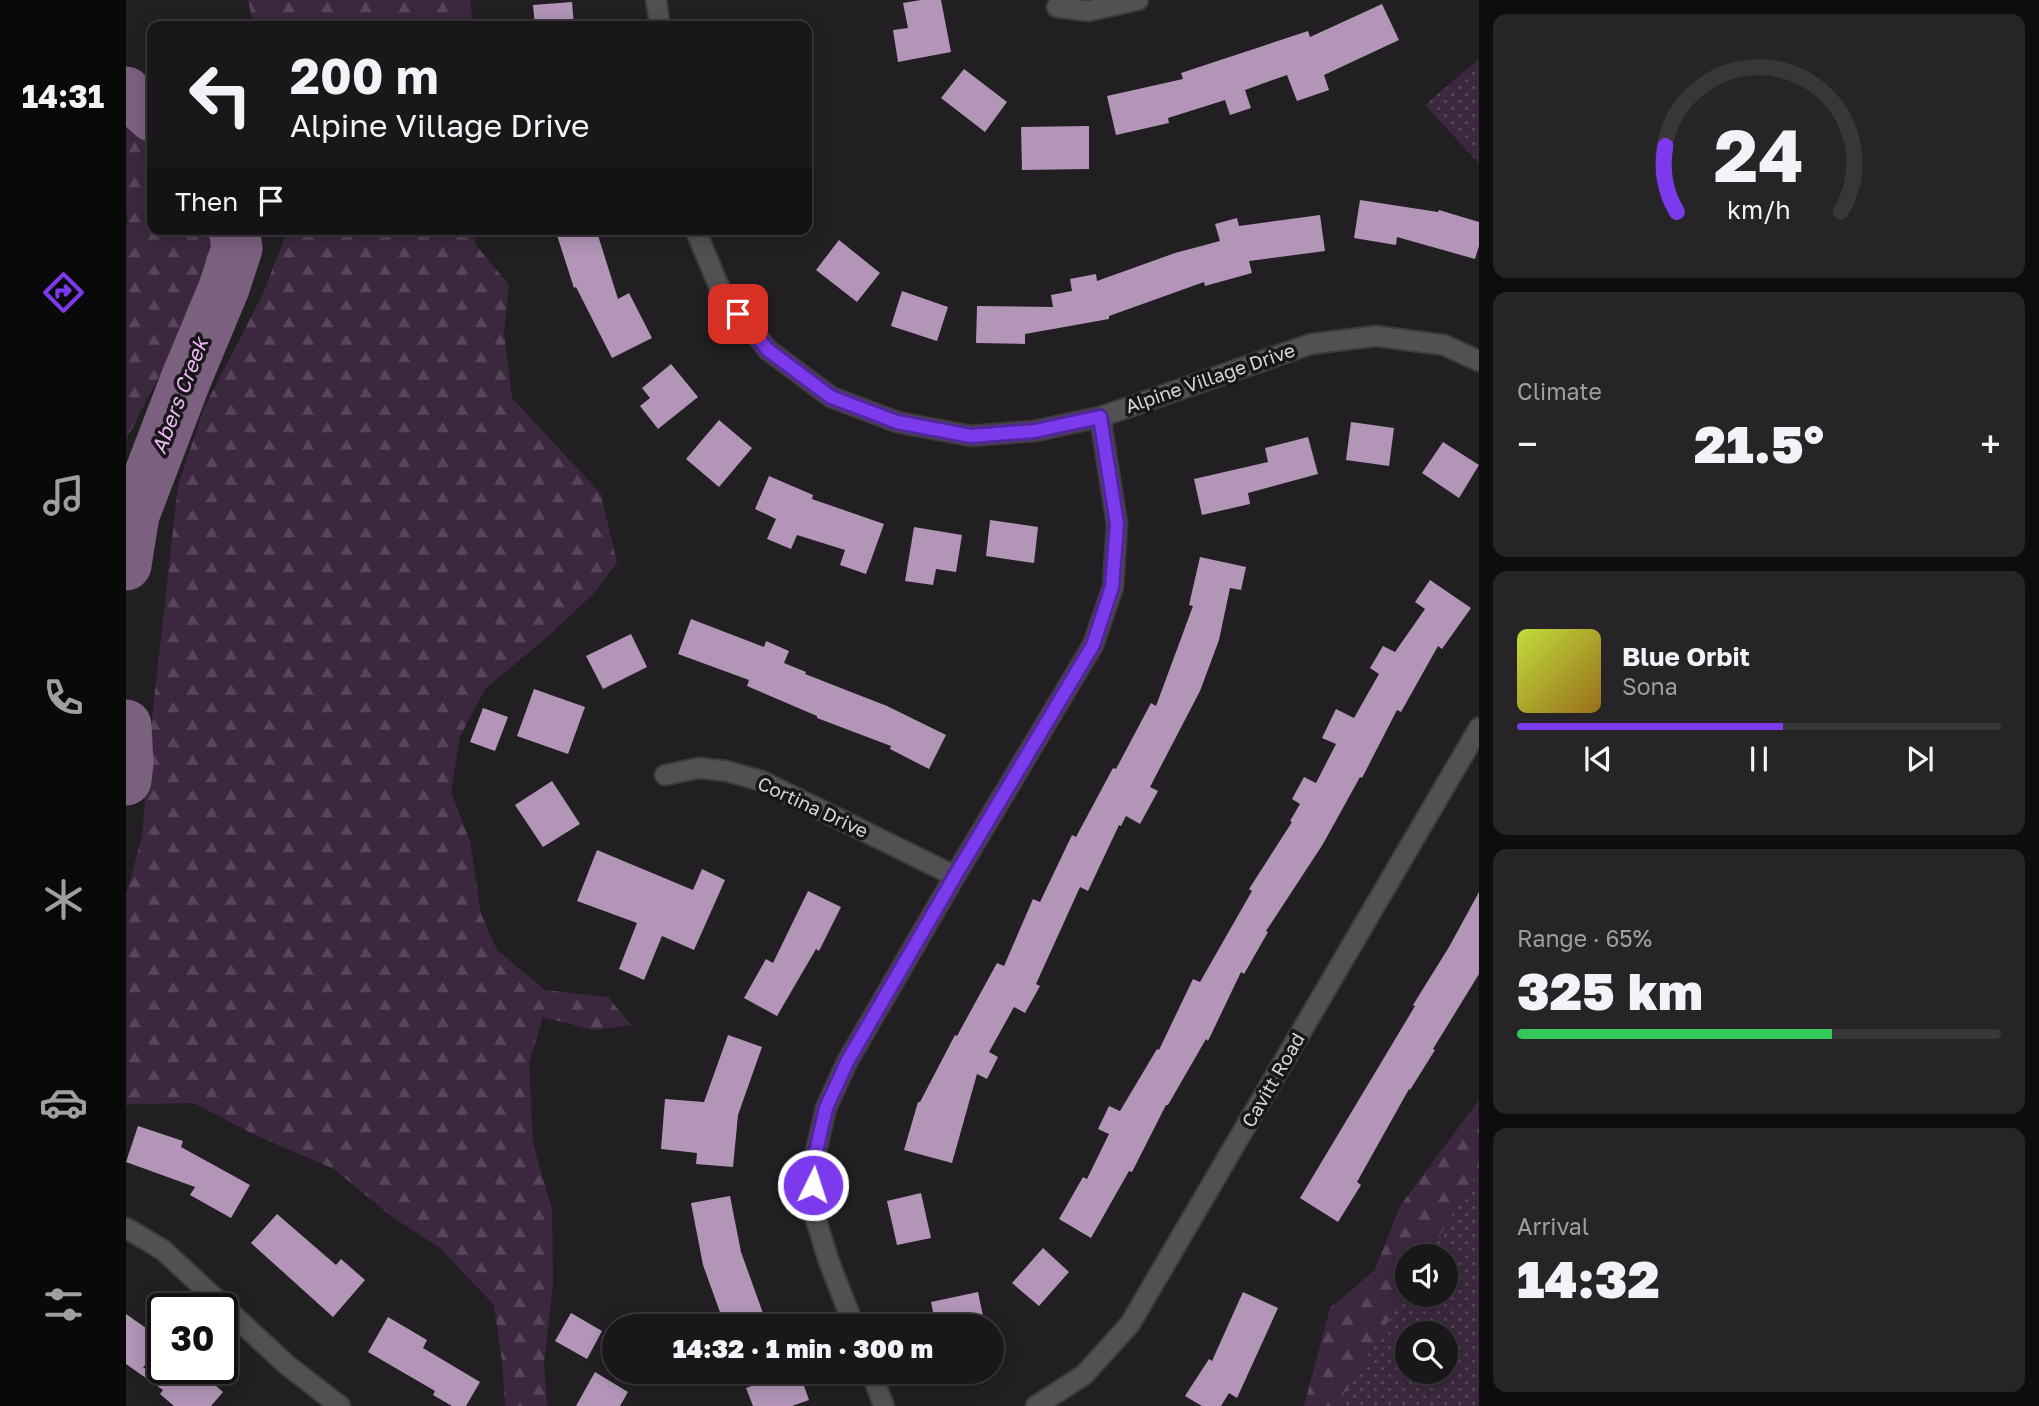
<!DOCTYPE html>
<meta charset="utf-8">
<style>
:root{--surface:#1a171a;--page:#272427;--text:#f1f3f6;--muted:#9f9fa2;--line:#383639;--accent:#7c3aed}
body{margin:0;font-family:"Golos Text",sans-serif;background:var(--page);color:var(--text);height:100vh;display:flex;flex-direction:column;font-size:26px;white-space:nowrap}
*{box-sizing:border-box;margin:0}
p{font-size:23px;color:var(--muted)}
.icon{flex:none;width:38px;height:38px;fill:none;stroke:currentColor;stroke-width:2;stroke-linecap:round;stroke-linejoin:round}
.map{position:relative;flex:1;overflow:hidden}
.drawer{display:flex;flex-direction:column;gap:14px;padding:14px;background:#0e0d0e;width:560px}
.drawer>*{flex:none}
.top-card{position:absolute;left:21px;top:21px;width:665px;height:214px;border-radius:14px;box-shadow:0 4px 18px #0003,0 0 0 2px var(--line);background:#1a171a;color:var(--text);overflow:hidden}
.tools{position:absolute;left:1269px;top:1244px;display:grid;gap:14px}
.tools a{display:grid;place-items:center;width:63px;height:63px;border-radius:50%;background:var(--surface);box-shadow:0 4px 18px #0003,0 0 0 2px var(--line);font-size:35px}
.speed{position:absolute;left:21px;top:1293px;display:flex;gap:14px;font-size:35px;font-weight:700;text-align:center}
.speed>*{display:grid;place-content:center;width:91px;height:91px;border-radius:50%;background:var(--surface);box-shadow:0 4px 18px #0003,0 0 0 2px var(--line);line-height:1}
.speed .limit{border:4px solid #111;border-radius:10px;background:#fff;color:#111}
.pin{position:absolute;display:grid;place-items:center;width:60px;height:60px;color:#fff;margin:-30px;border-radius:14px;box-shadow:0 4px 10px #0006}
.me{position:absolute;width:77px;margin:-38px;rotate:4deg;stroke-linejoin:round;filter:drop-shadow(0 0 5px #0008)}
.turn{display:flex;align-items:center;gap:24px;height:147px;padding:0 28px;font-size:32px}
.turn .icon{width:91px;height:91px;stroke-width:2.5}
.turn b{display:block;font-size:49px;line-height:60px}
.then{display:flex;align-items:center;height:66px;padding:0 28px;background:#0003;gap:14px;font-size:26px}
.big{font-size:52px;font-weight:800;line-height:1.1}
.drawer .tile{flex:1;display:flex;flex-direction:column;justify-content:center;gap:10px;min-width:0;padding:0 24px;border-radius:14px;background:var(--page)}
.drawer .dial{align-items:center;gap:0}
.dial svg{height:182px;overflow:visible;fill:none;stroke:var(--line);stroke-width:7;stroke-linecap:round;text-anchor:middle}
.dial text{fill:var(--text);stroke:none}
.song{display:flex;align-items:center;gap:21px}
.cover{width:84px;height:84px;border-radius:10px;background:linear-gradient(135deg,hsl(70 70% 55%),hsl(40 70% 35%))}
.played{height:7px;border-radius:4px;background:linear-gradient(90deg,var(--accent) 55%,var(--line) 55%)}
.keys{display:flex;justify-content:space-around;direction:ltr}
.heat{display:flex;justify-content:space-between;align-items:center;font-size:38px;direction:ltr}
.charge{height:10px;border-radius:5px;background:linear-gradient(90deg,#34c759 65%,var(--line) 0)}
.trip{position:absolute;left:476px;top:1314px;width:402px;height:70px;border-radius:35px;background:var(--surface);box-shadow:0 4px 18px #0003,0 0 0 2px var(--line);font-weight:800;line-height:70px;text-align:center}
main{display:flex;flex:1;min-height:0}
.menu{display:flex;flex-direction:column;width:126px;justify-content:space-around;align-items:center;background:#0a090a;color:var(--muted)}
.menu .icon{width:49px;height:49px}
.menu .current{color:var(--accent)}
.menu b{font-size:32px;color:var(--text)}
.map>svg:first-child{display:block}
.forest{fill:url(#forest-firs);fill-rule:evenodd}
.park{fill:url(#park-dots);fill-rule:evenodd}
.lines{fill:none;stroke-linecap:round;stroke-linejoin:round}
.river{stroke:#7b607f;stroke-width:51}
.building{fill:#b295b7}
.minor-casing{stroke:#3d3a3d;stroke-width:23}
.tertiary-casing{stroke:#3d3a3d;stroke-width:23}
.minor{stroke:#535054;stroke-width:19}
.tertiary{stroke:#535054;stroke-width:19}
.route-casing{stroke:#51269a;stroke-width:18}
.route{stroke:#7c3aed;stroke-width:12}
.labels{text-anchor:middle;stroke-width:7;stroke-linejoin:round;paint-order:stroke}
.street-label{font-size:19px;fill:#d7d4d7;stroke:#19161a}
.water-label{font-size:21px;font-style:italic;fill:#e8b9ee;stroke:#19161a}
</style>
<main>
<nav class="menu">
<b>14:31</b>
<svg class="icon current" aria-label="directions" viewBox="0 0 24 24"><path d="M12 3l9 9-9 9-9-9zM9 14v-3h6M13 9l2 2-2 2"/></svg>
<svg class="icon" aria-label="music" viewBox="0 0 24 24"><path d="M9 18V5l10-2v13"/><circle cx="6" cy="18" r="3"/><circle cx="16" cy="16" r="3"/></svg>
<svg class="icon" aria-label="phone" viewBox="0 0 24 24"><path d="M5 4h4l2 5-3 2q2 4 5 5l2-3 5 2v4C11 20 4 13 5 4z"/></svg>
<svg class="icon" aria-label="climate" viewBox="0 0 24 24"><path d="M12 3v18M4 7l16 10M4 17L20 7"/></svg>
<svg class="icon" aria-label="car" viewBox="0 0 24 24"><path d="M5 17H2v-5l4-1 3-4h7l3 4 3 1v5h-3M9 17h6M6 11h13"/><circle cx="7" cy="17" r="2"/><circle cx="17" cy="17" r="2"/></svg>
<svg class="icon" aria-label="filters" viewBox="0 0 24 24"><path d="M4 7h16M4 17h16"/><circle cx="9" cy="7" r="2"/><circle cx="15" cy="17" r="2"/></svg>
</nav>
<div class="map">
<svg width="1353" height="1406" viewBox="0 0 1353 1406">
<defs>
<pattern id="forest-firs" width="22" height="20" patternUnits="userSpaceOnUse" patternTransform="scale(1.75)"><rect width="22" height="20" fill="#3b283e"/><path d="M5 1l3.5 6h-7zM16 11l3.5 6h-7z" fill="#574659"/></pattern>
<pattern id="park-dots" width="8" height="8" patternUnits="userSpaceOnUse" patternTransform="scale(1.75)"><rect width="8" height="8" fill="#3b283e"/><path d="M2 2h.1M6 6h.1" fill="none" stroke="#574659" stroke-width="1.8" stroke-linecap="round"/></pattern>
</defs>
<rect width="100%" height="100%" fill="#221f23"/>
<!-- forest -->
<path class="forest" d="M122 0H344L347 26H128Z
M0 128 26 146V229H90L114 269 108 291 71 312 31 380 0 440V226L2 221 0 208Z
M162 229H349V244L383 285 378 332 386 398 475 494 491 563 467 594 419 639 359 689 334 736 325 792 344 841 355 914 371 950 419 990 482 997 505 1025 468 1030 417 1017 403 1063 407 1144 426 1209 427 1284 418 1363 421 1406H379L376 1360 368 1305 314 1248 265 1216 208 1169 127 1134 68 1103 3 1104 0 1106V895L16 837 27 709 52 486 78 408 137 294Z
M1353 1100V1406H1178L1204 1308 1249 1270 1274 1206ZM1281 1256H1320V1295H1281ZM1281 1334H1320V1372H1281Z"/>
<!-- park -->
<path class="park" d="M1353 59V163L1299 105Z
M1353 1171V1406H1217L1215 1399 1281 1290V1295H1320V1256H1301ZM1281 1334H1320V1372H1281Z"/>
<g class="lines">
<!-- river -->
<path class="river" d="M0 92 26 116
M0 565 8 515 60 379 98 288 111 248 108 229
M0 725 2 763 0 780"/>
</g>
<!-- building -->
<path class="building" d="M795 0H815L825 52 772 62 767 30 782 28 777 3Z
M446 2 448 26H409L407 5Z
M1256 4 1273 40 1198 75 1203 90 1171 101 1161 75 1119 90 1125 108 1104 115 1099 100 1042 118 1043 123 990 135 981 96 1057 79 1055 73 1182 31 1184 37Z
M838 69 881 102 859 132 815 98Z
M963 126V169L896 170 895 127Z
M1234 200 1312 212 1313 210 1353 222V246L1349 259 1271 237 1270 245 1228 238Z
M1194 215 1199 251 1123 261 1126 273 1079 286 1078 282 983 316V319L899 334V344L850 343 851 306 927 307 925 295 946 291 944 279 970 274 971 281 1049 253 1094 241 1089 224 1111 218 1113 226Z
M429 229H470L492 299 503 293 526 338 486 358 450 287 448 288Z
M713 240 754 273 731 302 690 270Z
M776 291 822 307 811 341 765 326Z
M545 364 572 397 532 429 514 406 524 398 516 388Z
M593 420 626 448 593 487 560 459Z
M1225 422 1268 428 1263 466 1220 460Z
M1182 437 1192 474 1122 493 1124 504 1076 515 1068 479 1142 462 1139 448Z
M1317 442 1353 465 1333 498 1296 473Z
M643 476 687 495 686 499 758 524 740 574 714 565 719 550 671 535 665 549 641 539 650 519 629 509Z
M864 520 912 527 908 563 860 556Z
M788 527 836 535 830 572 810 569 807 585 779 581Z
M1074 557 1120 567 1115 590 1104 588 1093 640 1074 691 1024 787 1032 791 1014 824 1000 816 995 826 993 825 962 891 954 887 910 984 914 986 899 1013 888 1007 863 1052 872 1057 861 1079 851 1074 826 1163 778 1150 792 1102H794L829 1035 831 1036 871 963 878 966 907 899 914 902 946 835 950 837 987 768 990 769 1025 703 1030 706 1067 606 1063 605Z
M1304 580 1345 608 1316 649 1312 646 1275 712 1271 710 1236 778 1234 777 1197 844 1140 931 1142 932 1118 974 1115 972 1082 1041 1080 1039 1042 1105H1040L1006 1172 1003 1171 965 1238 933 1219 957 1177 961 1179 983 1134 972 1129 983 1106 994 1111 1031 1049 1033 1050 1067 979 1074 982 1126 891 1123 889 1166 822 1164 821 1174 804 1166 799 1178 777 1190 783 1210 744 1196 738 1210 709 1228 718 1253 674 1244 668 1257 646 1269 652 1299 609 1289 602Z
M565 619 638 647 640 641 663 651 658 663 680 672 679 674 761 706 820 735 803 769 764 749 765 746 691 718V716L621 686 623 680 552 654Z
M505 634 521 667 477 689 460 656Z
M408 689 459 707 442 754 391 736Z
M357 708 382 717 369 751 344 742Z
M426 781 454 824 417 847 389 805Z
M471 850 567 890 576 869 599 880 568 950 536 936 518 980 493 969 511 923 451 901Z
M682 891 715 907 693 951 690 949 651 1016 618 998 640 959 647 963Z
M1353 892V974L1307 1049 1309 1050 1284 1090 1283 1089 1231 1182 1235 1185 1212 1222 1174 1198 1289 1006 1287 1005 1323 947Z
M602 1035 636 1047 612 1115 607 1167 570 1164 571 1153 535 1149 539 1099 578 1102Z
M12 1126 57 1141 55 1147 124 1185 105 1218 64 1195 69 1187 0 1162Z
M795 1193 805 1238 771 1245 761 1201Z
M604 1196 615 1252 638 1316 607 1326H599L577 1265 565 1203Z
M151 1214 210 1265 215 1259 239 1280 207 1317 125 1243Z
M917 1248 943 1272 913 1306 886 1283Z
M852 1292 859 1326H810L805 1302Z
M1117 1292 1152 1308 1111 1398 1103 1393 1095 1406H1076L1059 1396 1083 1359 1086 1361Z
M445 1313 476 1331 461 1359 429 1341Z
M0 1314 37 1340 17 1368H70L97 1392 85 1406H48L34 1394 37 1390 0 1364Z
M262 1317 301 1340 297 1348 354 1382 340 1406H326L307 1395 309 1391 242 1352Z
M469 1372 502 1392 494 1406H450Z
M630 1372H673L683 1400 666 1406H627L620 1388 634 1383Z"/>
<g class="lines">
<!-- minor casing -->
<g class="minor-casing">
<path id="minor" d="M931 7 962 11 1012 0
M539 775 573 768 600 771 636 781 829 876
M0 1228 37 1250 161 1365 214 1406
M728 1326 702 1259 687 1210 688 1160 700 1108 721 1062 829 876 967 645 987 587 991 524 974 417
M745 1372 758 1406
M910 1406 958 1375 1004 1324 1353 728"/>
</g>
<!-- tertiary casing -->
<g class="tertiary-casing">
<path id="tertiary" d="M530 0 534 26
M569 229 597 296 642 350 705 397 771 422 845 436 909 431 974 417 1185 344 1250 336 1318 345 1353 361"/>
</g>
<!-- minor -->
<use href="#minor" class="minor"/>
<!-- tertiary -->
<use href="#tertiary" class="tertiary"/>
</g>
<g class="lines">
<!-- route casing -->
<g class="route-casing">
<path id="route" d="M612 314 642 350 705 397 771 422 845 436 909 431 974 417 991 524 986 587 967 645 829 876 721 1062 700 1108 688 1160 687 1185"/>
</g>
<!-- route -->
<use href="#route" class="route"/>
</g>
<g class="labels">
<!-- street labels -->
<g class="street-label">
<text transform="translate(1084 378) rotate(-19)" y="7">Alpine Village Drive</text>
<text transform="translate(687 807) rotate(25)" y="7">Cortina Drive</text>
<text transform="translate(1147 1080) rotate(-60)" y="7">Cavitt Road</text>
</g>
<!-- water labels -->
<g class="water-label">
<text transform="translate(54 396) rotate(-69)" y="7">Abers Creek</text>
</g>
</g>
</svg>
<div class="tools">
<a><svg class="icon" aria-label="sound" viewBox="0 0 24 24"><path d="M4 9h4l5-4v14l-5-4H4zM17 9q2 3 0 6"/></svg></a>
<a><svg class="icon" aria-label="search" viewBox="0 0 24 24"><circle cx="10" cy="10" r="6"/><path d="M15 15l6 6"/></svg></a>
</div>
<div class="speed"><div class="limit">30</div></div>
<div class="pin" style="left:612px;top:314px;background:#d93025"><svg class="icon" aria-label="arrive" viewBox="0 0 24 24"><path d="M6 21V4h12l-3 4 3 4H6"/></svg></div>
<svg class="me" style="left:687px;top:1185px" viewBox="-20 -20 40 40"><circle r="17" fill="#7c3aed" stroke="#fff" stroke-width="3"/><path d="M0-11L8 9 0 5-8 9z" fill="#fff"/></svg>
<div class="trip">14:32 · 1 min · 300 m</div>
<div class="top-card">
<div class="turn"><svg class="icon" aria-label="left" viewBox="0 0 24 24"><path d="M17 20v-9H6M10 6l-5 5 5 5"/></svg><div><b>200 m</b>Alpine Village Drive</div></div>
<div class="then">Then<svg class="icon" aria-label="arrive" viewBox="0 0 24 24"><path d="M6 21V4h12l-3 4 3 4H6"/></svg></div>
</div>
</div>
<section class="drawer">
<div class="tile dial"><svg viewBox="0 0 100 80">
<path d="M14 69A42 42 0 1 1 86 69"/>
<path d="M14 69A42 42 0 0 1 9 40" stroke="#7c3aed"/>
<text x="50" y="56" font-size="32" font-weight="700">24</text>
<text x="50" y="72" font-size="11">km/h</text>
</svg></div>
<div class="tile"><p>Climate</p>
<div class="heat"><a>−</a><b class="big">21.5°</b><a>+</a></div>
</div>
<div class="tile">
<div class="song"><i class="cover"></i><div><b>Blue Orbit</b><p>Sona</p></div></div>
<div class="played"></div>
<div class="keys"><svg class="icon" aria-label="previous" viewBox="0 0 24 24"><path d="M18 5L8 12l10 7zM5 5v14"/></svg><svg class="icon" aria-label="pause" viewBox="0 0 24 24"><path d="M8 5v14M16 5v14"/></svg><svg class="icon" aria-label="next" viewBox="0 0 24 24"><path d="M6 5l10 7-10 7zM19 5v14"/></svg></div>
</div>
<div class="tile"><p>Range · 65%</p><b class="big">325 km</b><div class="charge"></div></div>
<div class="tile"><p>Arrival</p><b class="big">14:32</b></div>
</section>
</main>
